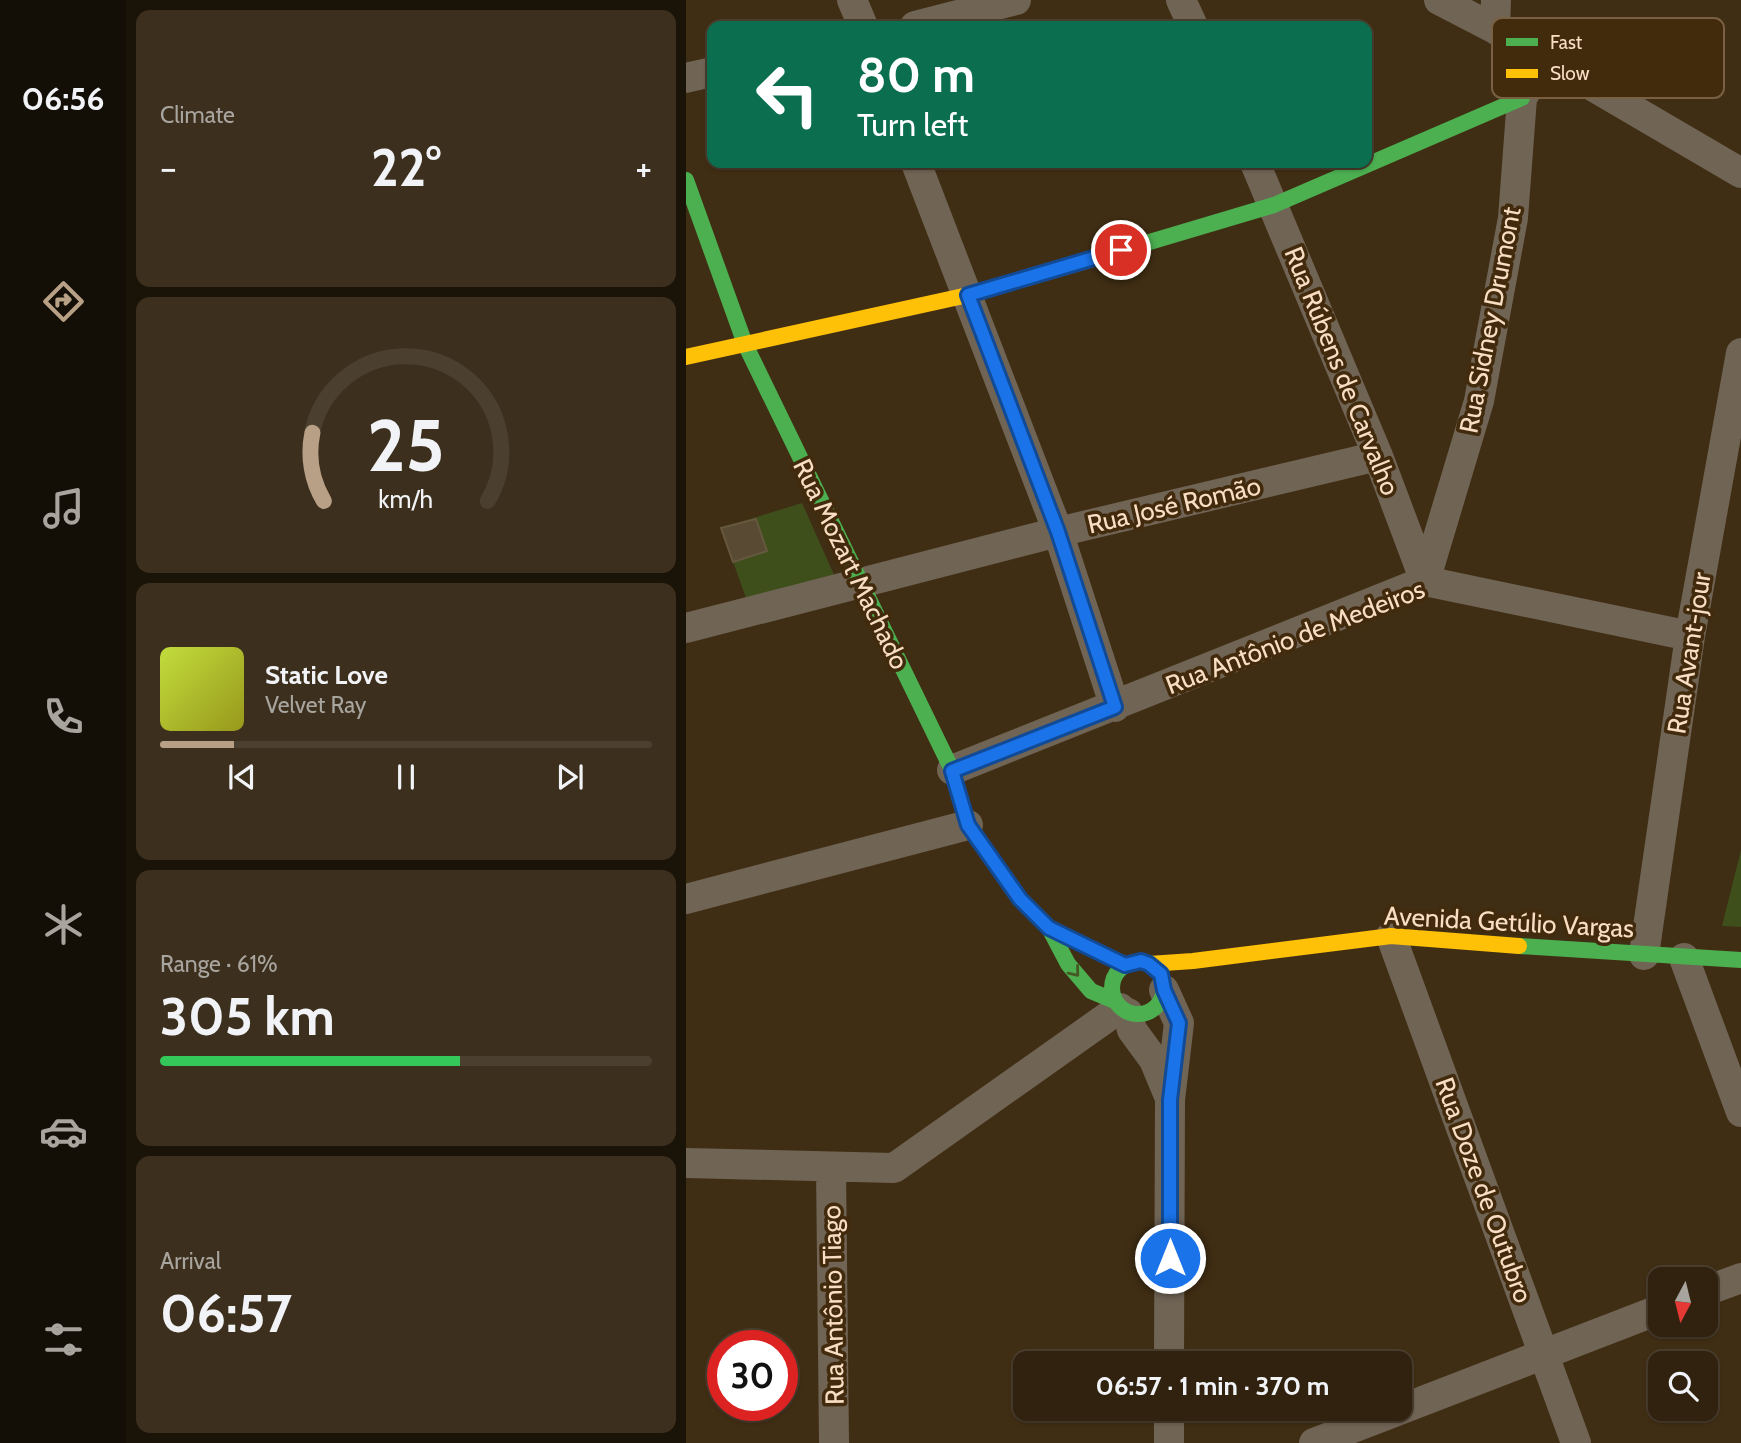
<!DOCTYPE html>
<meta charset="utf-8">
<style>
:root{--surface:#30220f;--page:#3c2f1d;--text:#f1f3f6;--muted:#a8a49e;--line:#4b3f2f;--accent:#b8a086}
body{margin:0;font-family:Cabin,sans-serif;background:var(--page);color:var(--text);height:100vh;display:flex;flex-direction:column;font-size:26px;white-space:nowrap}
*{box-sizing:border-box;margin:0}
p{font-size:23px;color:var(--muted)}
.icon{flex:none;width:38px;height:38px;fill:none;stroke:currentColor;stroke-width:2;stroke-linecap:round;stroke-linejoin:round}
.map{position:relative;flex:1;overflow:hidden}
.side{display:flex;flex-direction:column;gap:10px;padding:10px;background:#1a1308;width:560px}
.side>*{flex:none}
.top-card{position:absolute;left:21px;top:21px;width:665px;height:147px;border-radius:14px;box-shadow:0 2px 5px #0004,0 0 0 2px var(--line);background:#0b6e4f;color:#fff;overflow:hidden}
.needle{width:46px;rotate:187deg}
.tools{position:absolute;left:962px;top:1267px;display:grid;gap:14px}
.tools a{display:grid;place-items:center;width:70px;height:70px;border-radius:14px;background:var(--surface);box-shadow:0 2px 5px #0004,0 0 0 2px var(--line);font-size:35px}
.speed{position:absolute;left:21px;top:1330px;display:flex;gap:14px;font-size:35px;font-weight:700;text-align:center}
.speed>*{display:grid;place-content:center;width:91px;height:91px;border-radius:50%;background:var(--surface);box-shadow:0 2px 5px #0004,0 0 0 2px var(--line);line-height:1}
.speed .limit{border:10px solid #d22;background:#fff;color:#111}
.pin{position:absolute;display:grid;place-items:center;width:60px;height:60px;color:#fff;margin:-30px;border:4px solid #fff;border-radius:50%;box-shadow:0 2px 7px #0007}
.me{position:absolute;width:77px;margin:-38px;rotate:0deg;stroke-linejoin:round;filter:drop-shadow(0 0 5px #0008)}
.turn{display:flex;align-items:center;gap:24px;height:147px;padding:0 35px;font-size:32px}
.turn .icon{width:91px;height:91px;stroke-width:2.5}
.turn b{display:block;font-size:49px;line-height:60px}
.big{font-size:52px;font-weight:700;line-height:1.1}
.side .tile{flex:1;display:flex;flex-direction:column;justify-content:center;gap:10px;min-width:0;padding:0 24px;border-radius:14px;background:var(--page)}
.side .dial{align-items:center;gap:0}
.dial svg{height:182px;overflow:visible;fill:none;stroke:var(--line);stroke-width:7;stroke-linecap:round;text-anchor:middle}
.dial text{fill:var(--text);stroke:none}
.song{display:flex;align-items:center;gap:21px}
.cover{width:84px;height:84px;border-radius:10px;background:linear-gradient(135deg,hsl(70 70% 55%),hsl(60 70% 35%))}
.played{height:7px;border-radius:4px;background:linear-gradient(90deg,var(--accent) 15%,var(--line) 15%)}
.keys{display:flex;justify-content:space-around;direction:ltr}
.heat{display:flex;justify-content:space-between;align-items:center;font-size:38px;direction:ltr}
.charge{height:10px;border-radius:5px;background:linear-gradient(90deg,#34c759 61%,var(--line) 0)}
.trip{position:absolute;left:327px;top:1351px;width:399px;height:70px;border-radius:14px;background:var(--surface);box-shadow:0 2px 5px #0004,0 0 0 2px var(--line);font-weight:700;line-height:70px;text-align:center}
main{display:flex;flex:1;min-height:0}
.menu{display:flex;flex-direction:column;width:126px;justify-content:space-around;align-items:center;background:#130e06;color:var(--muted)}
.menu .icon{width:49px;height:49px}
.menu .active{color:var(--accent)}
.menu b{font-size:32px;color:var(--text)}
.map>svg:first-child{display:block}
.green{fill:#3e4f1b}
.building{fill:#594b33;stroke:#66583f;stroke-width:2}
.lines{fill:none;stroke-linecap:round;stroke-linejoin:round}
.street{stroke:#706455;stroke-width:30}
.fast{stroke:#4caf50;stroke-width:16}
.slow{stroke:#ffc107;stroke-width:16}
.oneway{stroke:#465924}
.route-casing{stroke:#114b97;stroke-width:18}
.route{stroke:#1a73e8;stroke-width:12}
.labels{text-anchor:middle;stroke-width:7;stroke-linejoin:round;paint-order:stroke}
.street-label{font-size:26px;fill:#f9dec3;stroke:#422a0c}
.key{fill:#422a0c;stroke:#796043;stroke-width:2}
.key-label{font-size:19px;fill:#f9dec3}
</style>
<main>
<nav class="menu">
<b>06:56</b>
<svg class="icon active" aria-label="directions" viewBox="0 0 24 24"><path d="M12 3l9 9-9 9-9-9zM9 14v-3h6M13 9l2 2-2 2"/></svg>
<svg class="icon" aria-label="music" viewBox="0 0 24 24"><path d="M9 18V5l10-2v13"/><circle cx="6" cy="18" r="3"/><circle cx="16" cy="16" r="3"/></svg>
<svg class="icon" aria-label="phone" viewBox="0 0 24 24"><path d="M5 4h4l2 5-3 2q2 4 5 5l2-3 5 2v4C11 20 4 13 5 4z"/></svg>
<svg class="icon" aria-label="climate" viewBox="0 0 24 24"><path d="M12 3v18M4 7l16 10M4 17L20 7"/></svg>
<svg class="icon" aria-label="car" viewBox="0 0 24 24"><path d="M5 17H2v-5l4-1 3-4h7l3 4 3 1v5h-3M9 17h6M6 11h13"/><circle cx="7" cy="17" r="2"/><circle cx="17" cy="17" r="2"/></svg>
<svg class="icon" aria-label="filters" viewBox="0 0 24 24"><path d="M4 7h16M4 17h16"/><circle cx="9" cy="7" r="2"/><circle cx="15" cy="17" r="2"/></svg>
</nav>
<section class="side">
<div class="tile"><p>Climate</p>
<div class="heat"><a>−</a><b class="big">22°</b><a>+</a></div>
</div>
<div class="tile dial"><svg viewBox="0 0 100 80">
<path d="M14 69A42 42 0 1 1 86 69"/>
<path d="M14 69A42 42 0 0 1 9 39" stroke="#b8a086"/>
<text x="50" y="56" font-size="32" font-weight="700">25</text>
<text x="50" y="72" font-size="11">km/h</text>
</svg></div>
<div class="tile">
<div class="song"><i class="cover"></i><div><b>Static Love</b><p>Velvet Ray</p></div></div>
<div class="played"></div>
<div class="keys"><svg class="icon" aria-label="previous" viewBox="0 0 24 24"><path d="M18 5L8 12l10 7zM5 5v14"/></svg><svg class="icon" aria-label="pause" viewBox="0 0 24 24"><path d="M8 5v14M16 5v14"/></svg><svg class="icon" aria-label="next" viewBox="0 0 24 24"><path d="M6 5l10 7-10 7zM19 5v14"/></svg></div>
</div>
<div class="tile"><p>Range · 61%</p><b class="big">305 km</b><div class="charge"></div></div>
<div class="tile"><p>Arrival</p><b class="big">06:57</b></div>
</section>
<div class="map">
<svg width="1055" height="1443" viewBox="0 0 1055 1443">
<rect width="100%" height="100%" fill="#402e14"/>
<!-- green -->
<path class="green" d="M116 503 153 586 64 609 35 528Z
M1055 850V927L1036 926Z"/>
<!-- building -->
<path class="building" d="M70 519 81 551 47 562 35 528Z"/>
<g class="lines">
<!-- street -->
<path class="street" d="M166 0 177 26
M495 0 507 26
M753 0 809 29 1055 173
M229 26 330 0
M809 29 810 0
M0 78 26 72
M230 163 372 532 429 707
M569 163 692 456 739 581
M739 581 793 401 827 218 836 98 860 59
M0 628 372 532 692 456
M266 770 739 581 1004 636
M0 899 282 825
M705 936 890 1443
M958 955 1004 636 1055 353
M998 958 1055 1112
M478 990 493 1023 484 1100 483 1363
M442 1013 446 1030 468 1060 483 1096
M0 1163 208 1168 434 1008
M145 1167 148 1443
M1020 1291 1055 1278
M483 1443V1409
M628 1443 975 1309"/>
<!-- fast -->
<path class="fast" d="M0 180 59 344 266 770 282 825 334 899 363 928 382 964 405 991 429 1001
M420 255 588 205 836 98
M833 946 1055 960
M426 988a26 26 0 1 1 52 0a26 26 0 1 1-52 0Z"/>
<!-- slow -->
<path class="slow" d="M0 357 282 295 420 255
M463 964 507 961 705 936 833 946"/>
</g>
<!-- one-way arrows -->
<defs><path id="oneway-chevron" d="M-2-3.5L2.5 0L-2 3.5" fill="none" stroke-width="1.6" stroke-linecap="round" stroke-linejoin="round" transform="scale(1.75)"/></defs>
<use class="oneway" href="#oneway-chevron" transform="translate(389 972) rotate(51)"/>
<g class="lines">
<!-- route casing -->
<g class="route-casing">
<path id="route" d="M435 250 282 295 372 532 429 707 266 771 282 825 334 899 363 928 439 965 455 961 463 964 475 974 478 990 493 1023 484 1100V1258"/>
</g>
<!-- route -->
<use href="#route" class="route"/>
</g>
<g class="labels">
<!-- street labels -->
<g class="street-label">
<text transform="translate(804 320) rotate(-79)" y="9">Rua Sidney Drumont</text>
<text transform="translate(656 371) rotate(68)" y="9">Rua Rúbens de Carvalho</text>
<text transform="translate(488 505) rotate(-13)" y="9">Rua José Romão</text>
<text transform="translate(165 564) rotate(64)" y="9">Rua Mozart Machado</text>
<text transform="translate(609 637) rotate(-21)" y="9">Rua Antônio de Medeiros</text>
<text transform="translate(1003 653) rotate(-81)" y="9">Rua Avant-jour</text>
<text transform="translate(823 922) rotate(3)" y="9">Avenida Getúlio Vargas</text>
<text transform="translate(798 1190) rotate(70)" y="9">Rua Doze de Outubro</text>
<text transform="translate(147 1305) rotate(-91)" y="9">Rua Antônio Tiago</text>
</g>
</g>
<!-- legend -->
<rect x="806" y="18" width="232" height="80" rx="10" class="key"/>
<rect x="820" y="38" width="32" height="8" fill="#4caf50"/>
<rect x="820" y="69" width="32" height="9" fill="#ffc107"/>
<g class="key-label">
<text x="864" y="49">Fast</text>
<text x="864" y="80">Slow</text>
</g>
</svg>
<div class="tools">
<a><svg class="needle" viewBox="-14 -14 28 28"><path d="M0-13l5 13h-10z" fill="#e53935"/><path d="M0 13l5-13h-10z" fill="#a8a49e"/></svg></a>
<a><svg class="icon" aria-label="search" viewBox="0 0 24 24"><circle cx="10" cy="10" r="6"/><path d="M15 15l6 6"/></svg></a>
</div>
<div class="speed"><div class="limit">30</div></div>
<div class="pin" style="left:435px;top:250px;background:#d93025"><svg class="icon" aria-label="arrive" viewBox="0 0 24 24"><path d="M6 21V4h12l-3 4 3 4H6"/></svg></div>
<svg class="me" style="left:484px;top:1258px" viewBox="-20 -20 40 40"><circle r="17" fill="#1a73e8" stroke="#fff" stroke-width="3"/><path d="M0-11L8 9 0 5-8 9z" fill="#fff"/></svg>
<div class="trip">06:57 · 1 min · 370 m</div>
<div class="top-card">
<div class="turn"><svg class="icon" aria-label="left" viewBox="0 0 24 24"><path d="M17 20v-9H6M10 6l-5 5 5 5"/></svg><div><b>80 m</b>Turn left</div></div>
</div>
</div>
</main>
